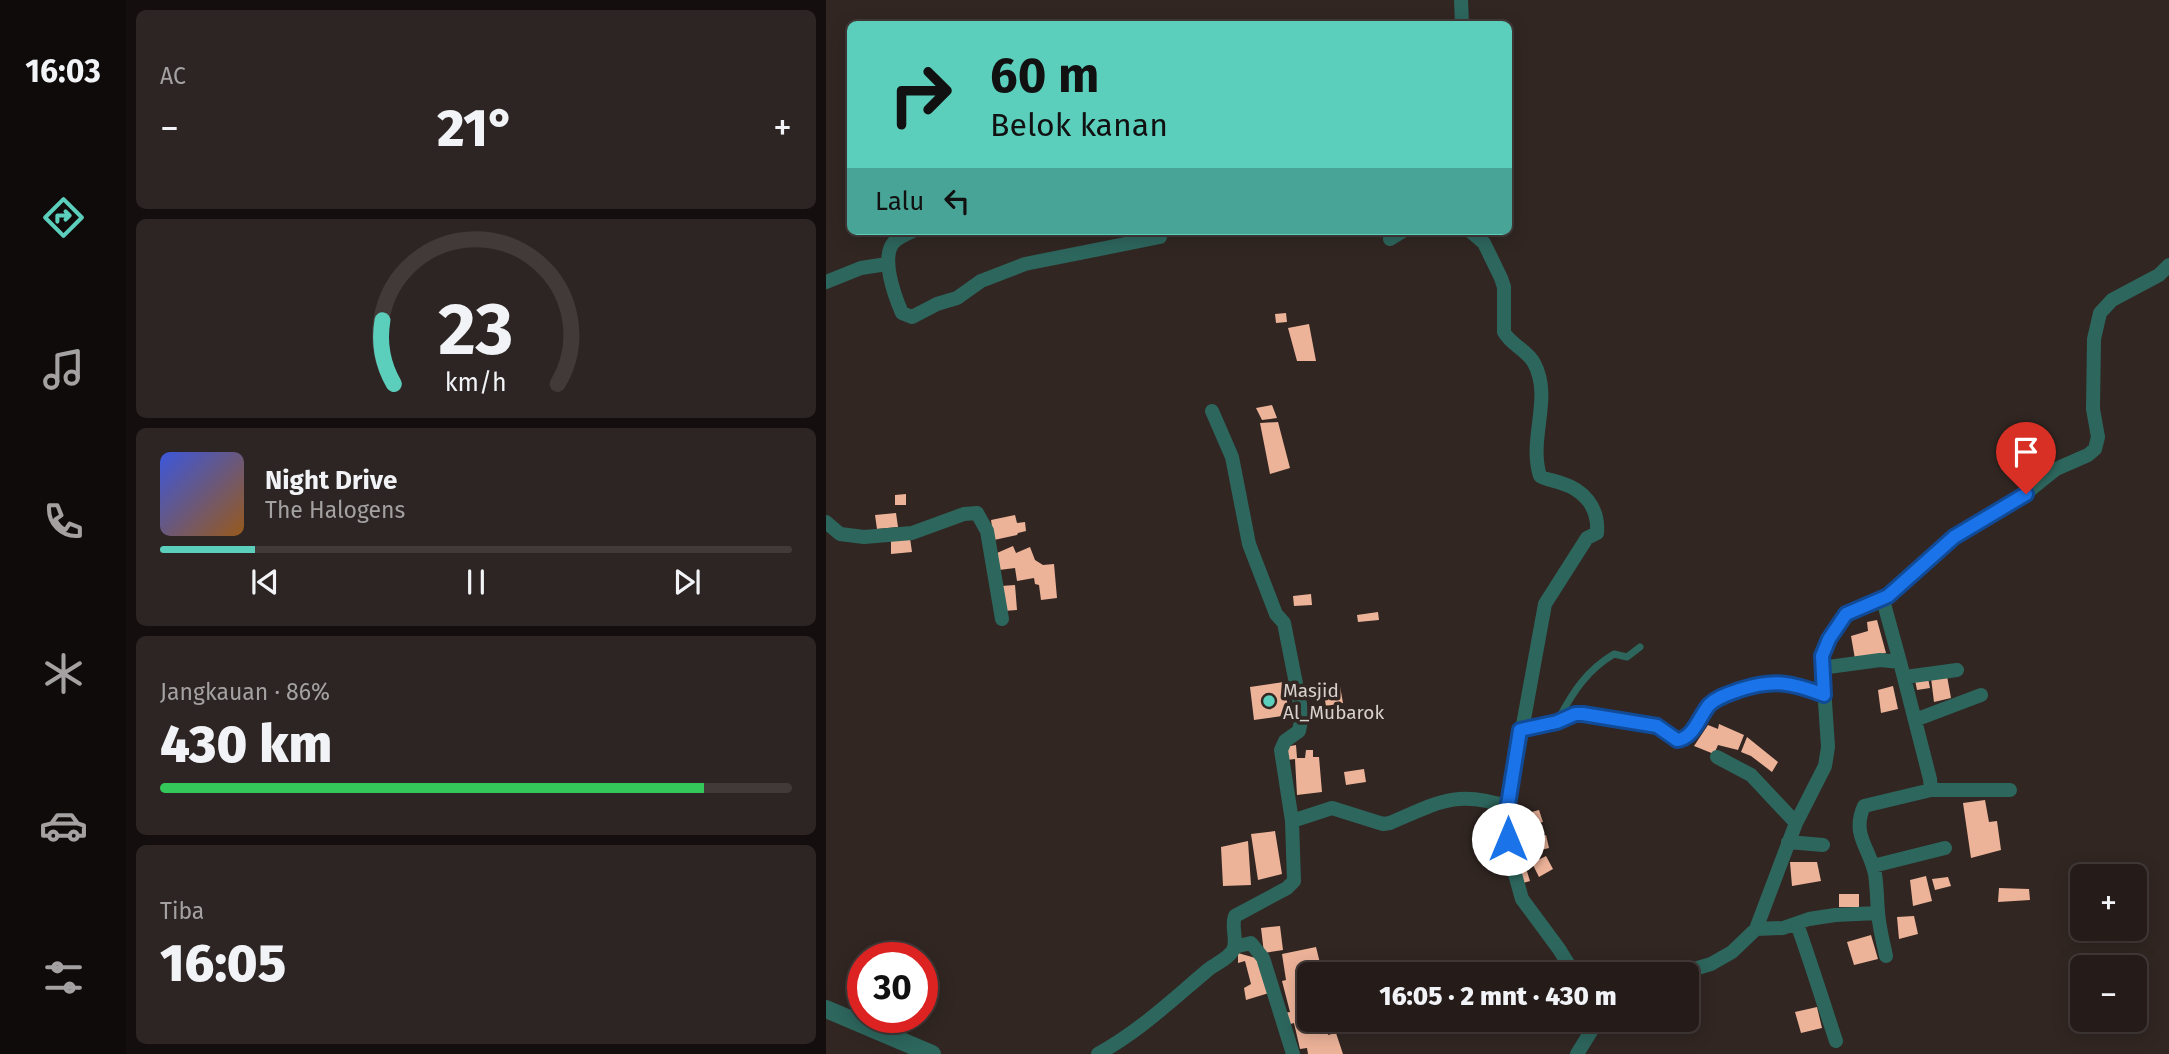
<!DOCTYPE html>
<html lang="id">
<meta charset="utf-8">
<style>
:root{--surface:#251c1a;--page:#2d2523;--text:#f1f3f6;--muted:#a3a1a2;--line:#423a39;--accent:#5bcebc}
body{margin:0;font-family:"Fira Sans",sans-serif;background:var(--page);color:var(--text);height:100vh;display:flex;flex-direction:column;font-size:26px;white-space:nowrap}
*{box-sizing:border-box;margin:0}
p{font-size:23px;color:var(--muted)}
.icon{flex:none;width:38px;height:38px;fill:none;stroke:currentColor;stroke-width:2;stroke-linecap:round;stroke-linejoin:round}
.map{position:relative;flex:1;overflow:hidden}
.side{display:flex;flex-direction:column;gap:10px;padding:10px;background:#140f0e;width:700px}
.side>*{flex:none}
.hud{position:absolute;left:21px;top:21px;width:665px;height:214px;border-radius:10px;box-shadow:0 4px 18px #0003,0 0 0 2px var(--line);background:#5bcebc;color:#111;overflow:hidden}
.tools{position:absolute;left:1244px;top:864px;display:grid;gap:14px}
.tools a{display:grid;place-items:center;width:77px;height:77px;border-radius:10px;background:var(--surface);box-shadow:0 4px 18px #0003,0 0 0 2px var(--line);font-size:35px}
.speed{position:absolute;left:21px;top:942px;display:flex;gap:14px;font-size:35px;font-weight:700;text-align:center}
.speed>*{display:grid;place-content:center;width:91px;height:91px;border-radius:50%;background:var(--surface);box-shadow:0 4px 18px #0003,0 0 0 2px var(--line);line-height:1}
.speed .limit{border:10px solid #d22;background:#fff;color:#111}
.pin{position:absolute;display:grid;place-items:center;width:60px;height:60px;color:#fff;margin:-72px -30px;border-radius:50% 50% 50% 0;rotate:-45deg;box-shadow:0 0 7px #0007}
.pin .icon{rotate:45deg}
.me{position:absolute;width:77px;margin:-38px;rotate:0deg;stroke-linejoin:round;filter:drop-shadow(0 0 5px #0008)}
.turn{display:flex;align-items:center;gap:24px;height:147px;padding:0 28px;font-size:32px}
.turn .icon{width:91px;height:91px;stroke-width:2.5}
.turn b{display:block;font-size:49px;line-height:60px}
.then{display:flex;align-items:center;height:66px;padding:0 28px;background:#0003;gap:14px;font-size:26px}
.big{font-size:52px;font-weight:800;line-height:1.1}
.side .card{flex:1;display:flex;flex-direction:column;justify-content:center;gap:10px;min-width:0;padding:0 24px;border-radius:10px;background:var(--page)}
.side .dial{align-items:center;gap:0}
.dial svg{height:182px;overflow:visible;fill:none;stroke:var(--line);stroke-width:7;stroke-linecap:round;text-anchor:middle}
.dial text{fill:var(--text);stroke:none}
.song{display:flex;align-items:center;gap:21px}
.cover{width:84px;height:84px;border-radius:10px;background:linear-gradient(135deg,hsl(230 70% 55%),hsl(30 70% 35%))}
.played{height:7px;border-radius:4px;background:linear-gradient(90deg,var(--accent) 15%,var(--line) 15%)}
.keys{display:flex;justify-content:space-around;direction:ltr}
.heat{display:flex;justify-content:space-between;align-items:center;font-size:38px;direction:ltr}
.charge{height:10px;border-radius:5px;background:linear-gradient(90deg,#34c759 86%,var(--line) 0)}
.trip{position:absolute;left:471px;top:962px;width:402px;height:70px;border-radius:10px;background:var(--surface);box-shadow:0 4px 18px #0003,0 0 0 2px var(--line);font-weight:800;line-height:70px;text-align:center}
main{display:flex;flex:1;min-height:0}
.dock{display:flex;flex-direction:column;width:126px;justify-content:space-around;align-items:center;background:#0f0b0a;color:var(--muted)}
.dock .icon{width:49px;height:49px}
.dock .active{color:var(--accent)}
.dock b{font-size:32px;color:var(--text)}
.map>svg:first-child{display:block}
.building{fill:#edb399}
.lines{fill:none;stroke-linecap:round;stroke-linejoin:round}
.service{stroke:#2d665d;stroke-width:7}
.minor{stroke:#2d665d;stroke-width:14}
.tertiary{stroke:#2d665d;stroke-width:18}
.route-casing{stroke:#114b97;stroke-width:18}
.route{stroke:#1a73e8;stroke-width:12}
.poi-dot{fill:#5bcebc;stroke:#312622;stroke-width:2.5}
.labels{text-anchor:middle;stroke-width:7;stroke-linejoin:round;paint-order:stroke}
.poi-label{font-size:19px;fill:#d8d1ce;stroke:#312622;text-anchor:start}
</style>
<main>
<nav class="dock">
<b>16:03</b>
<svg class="icon active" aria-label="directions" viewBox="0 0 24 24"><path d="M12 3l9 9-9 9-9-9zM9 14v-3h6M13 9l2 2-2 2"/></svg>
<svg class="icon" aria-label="music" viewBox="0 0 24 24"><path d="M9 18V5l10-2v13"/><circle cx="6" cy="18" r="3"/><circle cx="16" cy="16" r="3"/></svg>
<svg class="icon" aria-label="phone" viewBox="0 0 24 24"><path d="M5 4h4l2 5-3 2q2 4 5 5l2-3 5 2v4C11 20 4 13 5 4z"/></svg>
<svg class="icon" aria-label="climate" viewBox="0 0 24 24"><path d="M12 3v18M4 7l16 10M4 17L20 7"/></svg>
<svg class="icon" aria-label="car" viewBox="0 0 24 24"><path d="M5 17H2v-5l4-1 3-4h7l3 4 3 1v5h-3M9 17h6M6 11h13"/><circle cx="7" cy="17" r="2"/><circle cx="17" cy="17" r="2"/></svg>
<svg class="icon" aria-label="filters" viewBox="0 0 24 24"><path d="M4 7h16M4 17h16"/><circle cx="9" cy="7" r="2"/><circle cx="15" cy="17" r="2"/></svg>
</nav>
<section class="side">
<div class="card"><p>AC</p>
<div class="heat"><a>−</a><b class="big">21°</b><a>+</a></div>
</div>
<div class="card dial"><svg viewBox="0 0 100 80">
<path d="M14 69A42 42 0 1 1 86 69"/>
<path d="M14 69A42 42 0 0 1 9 41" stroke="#5bcebc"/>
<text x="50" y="56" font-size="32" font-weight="700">23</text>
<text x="50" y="72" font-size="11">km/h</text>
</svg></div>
<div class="card">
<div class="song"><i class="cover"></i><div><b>Night Drive</b><p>The Halogens</p></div></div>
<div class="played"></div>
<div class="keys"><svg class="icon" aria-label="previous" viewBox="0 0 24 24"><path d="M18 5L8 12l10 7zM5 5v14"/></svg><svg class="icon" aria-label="pause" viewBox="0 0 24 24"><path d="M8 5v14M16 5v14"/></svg><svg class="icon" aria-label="next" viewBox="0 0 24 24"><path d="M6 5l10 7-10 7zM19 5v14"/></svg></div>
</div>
<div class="card"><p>Jangkauan · 86%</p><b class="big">430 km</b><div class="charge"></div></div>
<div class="card"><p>Tiba</p><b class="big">16:05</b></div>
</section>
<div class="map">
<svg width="1343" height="1054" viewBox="0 0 1343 1054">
<rect width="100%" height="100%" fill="#312622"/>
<!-- building -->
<path class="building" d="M460 313 461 322 450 323 449 314Z
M483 324 490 361H471L462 328Z
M446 405 451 418 436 420 430 408Z
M452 422 464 468 444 474 434 423Z
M80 494V505H69V495Z
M70 513 72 527 51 529 49 515Z
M189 515 191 523 199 522 200 531 192 533 191 535 168 540 165 520Z
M84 538 86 552 65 554V540Z
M187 546 190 553 204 547 209 560 217 565 228 564 231 598 215 600 213 585 209 584 208 578 191 581 189 568 173 570 171 553Z
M189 585 191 610 177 611 175 586Z
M485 594 486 605 468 606 467 596Z
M552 612 553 620 532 622 531 615Z
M1051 620 1060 653 1029 659 1025 636 1042 631 1041 622Z
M1121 676 1125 698 1108 702 1105 678Z
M1102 678 1104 688 1091 690 1089 680Z
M458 682 463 715 428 720 424 687Z
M514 686 517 703 500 706 497 690Z
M1067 686 1072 709 1055 713 1052 690Z
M893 724 918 735 912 750 892 745 888 754 868 746 882 725 892 729Z
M921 737 952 762 946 772 925 756 915 752Z
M470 745 471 758H479L480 750H487V757H493L496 792 471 795 469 759 461 760 459 747Z
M538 769 540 782 520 785 518 772Z
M1159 800 1163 822 1171 821 1175 850 1145 858 1137 803Z
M713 810 717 822 701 826 698 814Z
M449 831 456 874 432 880 425 834Z
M720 835 723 848 703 853 700 840Z
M422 841 425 885 397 886 395 847Z
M720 856 727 869 713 877 706 863Z
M964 862H991L995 881 966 886Z
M699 865 704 881 694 884 689 869Z
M1100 876 1106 901 1087 906 1084 880Z
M1122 877 1125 886 1109 890 1106 879Z
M1173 888 1203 889 1204 900 1172 902Z
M1013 894H1033V907H1013Z
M1088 916 1092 934 1073 939 1071 917Z
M454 926 457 950 438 953 435 928Z
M1045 935 1052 959 1028 965 1021 942Z
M490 947 497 975H483V1020H500L502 1035 510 1033 517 1054H482L481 1048 474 1049 468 1023 461 1025 458 1013 464 1012 456 981 460 980 456 954Z
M412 953 433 959 443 993 420 1000 418 988 425 984 419 961 412 963Z
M991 1007 996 1028 975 1033 969 1012Z"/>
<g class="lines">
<!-- service -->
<path class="service" d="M733 718C747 692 761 670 788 654L801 657 814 647"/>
<!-- minor -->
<path class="minor" d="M635 0 636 24
M87 231C81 234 73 237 68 242 54 257 69 297 76 313L86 317 111 304 131 298 155 281 199 264 334 237
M644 231 658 243 675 278 678 287V332C685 345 701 350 708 363 727 398 702 438 714 476 721 480 727 480 735 483 758 490 773 507 771 533L761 538 719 604 680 818 685 860 696 899 733 949 749 975
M564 239 577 231
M0 282 35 268 61 264
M0 522 14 534 38 537 86 533 138 514 151 513 161 531 176 619
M1057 600 1074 662
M995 668 1054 660 1074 662 1104 779 1105 790 1038 806C1025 835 1044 848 1049 874 1051 887 1051 900 1052 912 1053 927 1057 941 1060 956
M1079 677 1131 670
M1089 720 1155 695
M694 730 731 722 749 714H757L831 726 851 740C868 738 873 717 883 705 891 697 902 694 913 690 947 679 965 682 998 695
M891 757 925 775 970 823
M1105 790H1184
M466 821 506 808 557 824 564 823C611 803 631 789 682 807
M962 842 997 845
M1047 866 1119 848
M971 924C985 963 997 1002 1010 1041
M930 929 957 928 983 919 1009 915 1052 913
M408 947 425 943 437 958 467 1054
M848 975 885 964 906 952 930 929 970 823 999 766 1002 747 996 656 1002 639 1015 619 1031 609 1046 605 1062 596 1098 562 1128 537 1200 493 1230 469 1262 455 1269 449 1272 437 1267 409 1268 339 1274 313 1286 300 1333 275 1343 265
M272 1054C314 1031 347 999 383 969 391 963 405 957 408 948 411 937 405 926 409 916L461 888 468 881 466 821 455 750 459 741 473 731 475 721 474 704 458 623 450 614 423 544 406 457 386 411
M751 1054 772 1020"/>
<!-- tertiary -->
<path class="tertiary" d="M0 1009 106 1054"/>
</g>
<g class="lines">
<!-- route casing -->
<g class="route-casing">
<path id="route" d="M682 839 680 817 694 730 731 722 749 714H757L831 726 851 740C868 738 873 717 883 705 891 697 902 694 913 690 947 679 965 682 998 695L996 656 1003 639 1020 614 1062 596 1128 537 1200 494"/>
</g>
<!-- route -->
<use href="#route" class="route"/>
</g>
<!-- markers -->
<circle class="poi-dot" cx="443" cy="701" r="7"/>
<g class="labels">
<!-- poi labels -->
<g class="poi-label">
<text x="457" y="697">Masjid<tspan x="457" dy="22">Al_Mubarok</tspan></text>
</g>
</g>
</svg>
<div class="tools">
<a>+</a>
<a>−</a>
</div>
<div class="speed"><div class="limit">30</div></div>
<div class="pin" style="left:1200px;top:494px;background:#d93025"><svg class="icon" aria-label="arrive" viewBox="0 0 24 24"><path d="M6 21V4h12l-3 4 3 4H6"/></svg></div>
<svg class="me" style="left:682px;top:839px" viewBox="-20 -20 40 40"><circle r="19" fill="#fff"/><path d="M0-13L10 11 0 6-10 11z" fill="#1a73e8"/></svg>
<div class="trip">16:05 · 2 mnt · 430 m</div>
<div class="hud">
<div class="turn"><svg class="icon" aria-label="right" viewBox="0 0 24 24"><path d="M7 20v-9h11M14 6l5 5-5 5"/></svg><div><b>60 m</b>Belok kanan</div></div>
<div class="then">Lalu<svg class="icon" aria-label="left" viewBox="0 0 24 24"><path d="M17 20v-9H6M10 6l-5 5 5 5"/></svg></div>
</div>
</div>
</main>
